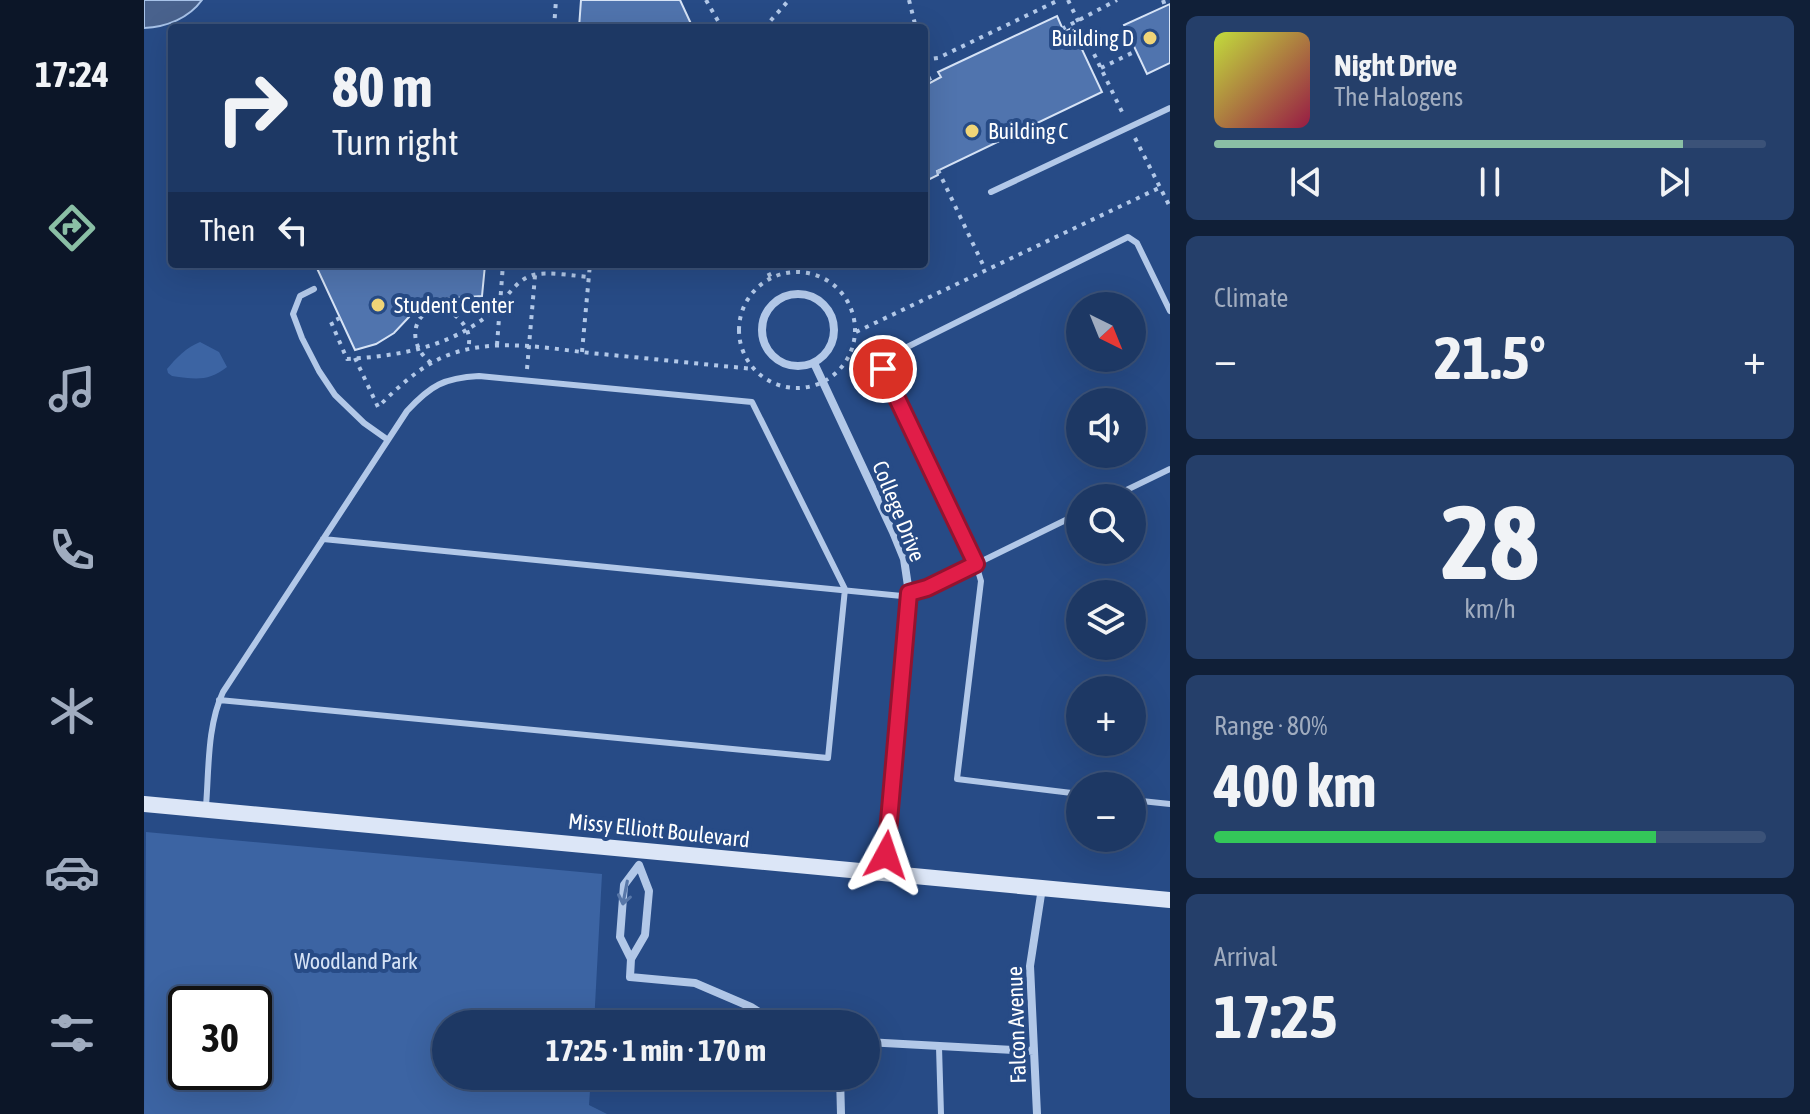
<!DOCTYPE html>
<meta charset="utf-8">
<style>
:root{--surface:#1d3864;--page:#253f6a;--text:#f1f3f6;--muted:#a0acbf;--line:#3b5278;--accent:#8abfa5}
body{margin:0;font-family:"Asap Condensed",sans-serif;background:var(--page);color:var(--text);height:100vh;display:flex;flex-direction:column;font-size:30px;white-space:nowrap}
*{box-sizing:border-box;margin:0}
p{font-size:26px;color:var(--muted)}
.icon{flex:none;width:44px;height:44px;fill:none;stroke:currentColor;stroke-width:2;stroke-linecap:round;stroke-linejoin:round}
.map{position:relative;flex:1;overflow:hidden}
.details{display:flex;flex-direction:column;gap:16px;padding:16px;background:#101f37;width:640px}
.details>*{flex:none}
.hud{position:absolute;left:24px;top:24px;width:760px;height:244px;border-radius:8px;box-shadow:0 8px 32px #0002,0 0 0 2px var(--line);background:#1d3864;color:var(--text);overflow:hidden}
.needle{width:52px;rotate:137deg}
.tools{position:absolute;left:922px;top:292px;display:grid;gap:16px}
.tools a{display:grid;place-items:center;width:80px;height:80px;border-radius:50%;background:var(--surface);box-shadow:0 8px 32px #0002,0 0 0 2px var(--line);font-size:40px}
.speed{position:absolute;left:24px;top:986px;display:flex;gap:16px;font-size:40px;font-weight:700;text-align:center}
.speed>*{display:grid;place-content:center;width:104px;height:104px;border-radius:50%;background:var(--surface);box-shadow:0 8px 32px #0002,0 0 0 2px var(--line);line-height:1}
.speed .limit{border:4px solid #111;border-radius:12px;background:#fff;color:#111}
.pin{position:absolute;display:grid;place-items:center;width:68px;height:68px;color:#fff;margin:-34px;border:4px solid #fff;border-radius:50%;box-shadow:0 2px 8px #0007}
.me{position:absolute;width:88px;margin:-44px;rotate:5deg;stroke-linejoin:round;filter:drop-shadow(0 0 6px #0008)}
.turn{display:flex;align-items:center;gap:28px;height:168px;padding:0 32px;font-size:36px}
.turn .icon{width:104px;height:104px;stroke-width:2.5}
.turn b{display:block;font-size:56px;line-height:68px}
.then{display:flex;align-items:center;height:76px;padding:0 32px;background:#0003;gap:16px;font-size:30px}
.big{font-size:60px;font-weight:700;line-height:1.1}
.details .card{flex:1;display:flex;flex-direction:column;justify-content:center;gap:12px;min-width:0;padding:0 28px;border-radius:12px;background:var(--page)}
.details .dial{align-items:center;gap:0}
.dial b{font-size:104px;line-height:1}
.song{display:flex;align-items:center;gap:24px}
.cover{width:96px;height:96px;border-radius:12px;background:linear-gradient(135deg,hsl(70 70% 55%),hsl(340 70% 35%))}
.played{height:8px;border-radius:4px;background:linear-gradient(90deg,var(--accent) 85%,var(--line) 85%)}
.keys{display:flex;justify-content:space-around;direction:ltr}
.heat{display:flex;justify-content:space-between;align-items:center;font-size:44px;direction:ltr}
.charge{height:12px;border-radius:6px;background:linear-gradient(90deg,#34c759 80%,var(--line) 0)}
.trip{position:absolute;left:288px;top:1010px;width:448px;height:80px;border-radius:40px;background:var(--surface);box-shadow:0 8px 32px #0002,0 0 0 2px var(--line);font-weight:700;line-height:80px;text-align:center}
main{display:flex;flex:1;min-height:0}
.tab-bar{display:flex;flex-direction:column;width:144px;justify-content:space-around;align-items:center;background:#0c1628;color:var(--muted)}
.tab-bar .icon{width:56px;height:56px}
.tab-bar .active{color:var(--accent)}
.tab-bar b{font-size:36px;color:var(--text)}
.map>svg:first-child{display:block}
.green{fill:#3c64a3;fill-rule:evenodd}
.water{fill:#49628d;stroke:#a7c2e8;stroke-width:2}
.building{fill:#5074ae;stroke:#d6e3f6;stroke-width:2}
.lines{fill:none;stroke-linecap:round;stroke-linejoin:round}
.path{stroke:#b2c8e8;stroke-width:4;stroke-dasharray:4 6;stroke-linecap:butt}
.lane{stroke:#b2c8e8;stroke-width:6}
.street{stroke:#b2c8e8;stroke-width:8}
.secondary{stroke:#dce6f7;stroke-width:16}
.oneway{stroke:#5877a8}
.route-casing{stroke:#92132f;stroke-width:20}
.route{stroke:#e11d48;stroke-width:14}
.poi-dot{fill:#f0d578;stroke:#274b86;stroke-width:3}
.labels{text-anchor:middle;stroke-width:8;stroke-linejoin:round;paint-order:stroke}
.poi-label{font-size:22px;fill:#fff;stroke:#274b86;text-anchor:start}
.street-label{font-size:22px;fill:#fff;stroke:#274b86}
.park-label{font-size:22px;fill:#d6e3f6;stroke:#274b86}
</style>
<main>
<nav class="tab-bar">
<b>17:24</b>
<svg class="icon active" aria-label="directions" viewBox="0 0 24 24"><path d="M12 3l9 9-9 9-9-9zM9 14v-3h6M13 9l2 2-2 2"/></svg>
<svg class="icon" aria-label="music" viewBox="0 0 24 24"><path d="M9 18V5l10-2v13"/><circle cx="6" cy="18" r="3"/><circle cx="16" cy="16" r="3"/></svg>
<svg class="icon" aria-label="phone" viewBox="0 0 24 24"><path d="M5 4h4l2 5-3 2q2 4 5 5l2-3 5 2v4C11 20 4 13 5 4z"/></svg>
<svg class="icon" aria-label="climate" viewBox="0 0 24 24"><path d="M12 3v18M4 7l16 10M4 17L20 7"/></svg>
<svg class="icon" aria-label="car" viewBox="0 0 24 24"><path d="M5 17H2v-5l4-1 3-4h7l3 4 3 1v5h-3M9 17h6M6 11h13"/><circle cx="7" cy="17" r="2"/><circle cx="17" cy="17" r="2"/></svg>
<svg class="icon" aria-label="filters" viewBox="0 0 24 24"><path d="M4 7h16M4 17h16"/><circle cx="9" cy="7" r="2"/><circle cx="15" cy="17" r="2"/></svg>
</nav>
<div class="map">
<svg width="1026" height="1114" viewBox="0 0 1026 1114">
<rect width="100%" height="100%" fill="#274b86"/>
<!-- green -->
<path class="green" d="M56 342 75 352 83 367C64 382 51 379 28 376L24 373 23 369C32 358 43 347 56 342Z
M2 832 458 874 450 1024H302V1076H447L445 1105 463 1114H0ZM42 1004H110V1072H42Z"/>
<!-- water -->
<path class="water" d="M0 0H58C45 18 23 27 0 28Z"/>
<!-- building -->
<path class="building" d="M437 0H536L549 28H435Z
M1026 4V63L1003 74 980 25Z
M913 16 920 32 928 28 958 92 793 171 794 175 780 182V86L797 77 794 72Z
M171 264H346L341 265 338 296 293 299 262 311 265 317 250 333 232 344 211 350Z"/>
<g class="lines">
<!-- path -->
<path class="path" d="M562 0 578 28
M765 0 772 28
M924 0 980 116
M1019 0 1021 6
M410 28 412 0
M620 28 645 0
M918 29 973 0
M780 60 794 58 915 0
M780 68 787 82
M957 68 992 51
M991 138 1026 207
M794 170 841 269
M620 264 627 278
M595 330a58 58 0 1 1 116 0a58 58 0 1 1-116 0Z
M196 318 187 322 203 359C255 356 307 347 348 312 362 300 371 280 389 275 402 271 431 276 445 277
M712 332 1015 188
M353 345 359 264
M438 352 446 264
M211 358 234 407C257 384 282 361 313 352 356 339 403 348 446 353 501 358 556 364 610 369
M287 363C250 333 286 288 315 319 324 328 327 337 324 349
M383 369 392 264"/>
<!-- lane -->
<path class="lane" d="M847 192 1026 108
M170 289 156 296 149 314 158 338 175 371 191 395 220 423 244 440
M966 498 1026 469
M179 539 758 596 783 588 936 513
M936 794 813 779 837 581 832 564 739 369V359L984 237 993 243 1026 311
M988 800 1026 804
M62 806C65 770 63 726 79 692L263 411C287 385 300 378 335 376L608 402 701 589 684 758 75 700
M795 1047 797 1114"/>
<!-- street -->
<path class="street" d="M618 330a36 36 0 1 1 72 0a36 36 0 1 1-72 0Z
M670 363 749 532 760 559 765 593 740 872
M487 959 476 937 480 885 495 865 505 891 501 935 487 959 486 977 551 983 607 1007 634 1024
M722 1042 890 1051
M696 1076 697 1114
M893 1114 886 966 898 888"/>
<!-- secondary -->
<path class="secondary" d="M0 804 1026 900"/>
</g>
<!-- one-way arrows -->
<defs><path id="oneway-shaft" d="M-6 0H5M1.5-3L5.5 0L1.5 3" fill="none" stroke-width="1.6" stroke-linecap="round" stroke-linejoin="round" transform="scale(2)"/></defs>
<use class="oneway" href="#oneway-shaft" transform="translate(481 893) rotate(101)"/>
<g class="lines">
<!-- route casing -->
<g class="route-casing">
<path id="route" d="M739 369 832 564 783 588 765 593 742 855"/>
</g>
<!-- route -->
<use href="#route" class="route"/>
</g>
<!-- markers -->
<g class="poi-dot">
<circle cx="1006" cy="38" r="8"/>
<circle cx="828" cy="131" r="8"/>
<circle cx="234" cy="305" r="8"/>
</g>
<g class="labels">
<!-- poi labels -->
<g class="poi-label">
<text x="990" y="46" text-anchor="end">Building D</text>
<text x="844" y="139">Building C</text>
<text x="250" y="313">Student Center</text>
</g>
<!-- street labels -->
<g class="street-label">
<text transform="translate(755 511) rotate(68)" y="8">College Drive</text>
<text transform="translate(515 830) rotate(6)" y="8">Missy Elliott Boulevard</text>
<text transform="translate(872 1025) rotate(-92)" y="8">Falcon Avenue</text>
</g>
<!-- park labels -->
<g class="park-label">
<text x="212" y="969">Woodland Park</text>
</g>
</g>
</svg>
<div class="tools">
<a><svg class="needle" viewBox="-14 -14 28 28"><path d="M0-13l5 13h-10z" fill="#e53935"/><path d="M0 13l5-13h-10z" fill="#a0acbf"/></svg></a>
<a><svg class="icon" aria-label="sound" viewBox="0 0 24 24"><path d="M4 9h4l5-4v14l-5-4H4zM17 9q2 3 0 6"/></svg></a>
<a><svg class="icon" aria-label="search" viewBox="0 0 24 24"><circle cx="10" cy="10" r="6"/><path d="M15 15l6 6"/></svg></a>
<a><svg class="icon" aria-label="layers" viewBox="0 0 24 24"><path d="M12 4l9 5-9 5-9-5zM3 14l9 5 9-5"/></svg></a>
<a>+</a>
<a>−</a>
</div>
<div class="speed"><div class="limit">30</div></div>
<div class="pin" style="left:739px;top:369px;background:#d93025"><svg class="icon" aria-label="arrive" viewBox="0 0 24 24"><path d="M6 21V4h12l-3 4 3 4H6"/></svg></div>
<svg class="me" style="left:742px;top:855px" viewBox="-20 -20 40 40"><path d="M0-17L14 15 0 8-14 15z" fill="#e11d48" stroke="#fff" stroke-width="4"/></svg>
<div class="trip">17:25 · 1 min · 170 m</div>
<div class="hud">
<div class="turn"><svg class="icon" aria-label="right" viewBox="0 0 24 24"><path d="M7 20v-9h11M14 6l5 5-5 5"/></svg><div><b>80 m</b>Turn right</div></div>
<div class="then">Then<svg class="icon" aria-label="left" viewBox="0 0 24 24"><path d="M17 20v-9H6M10 6l-5 5 5 5"/></svg></div>
</div>
</div>
<section class="details">
<div class="card">
<div class="song"><i class="cover"></i><div><b>Night Drive</b><p>The Halogens</p></div></div>
<div class="played"></div>
<div class="keys"><svg class="icon" aria-label="previous" viewBox="0 0 24 24"><path d="M18 5L8 12l10 7zM5 5v14"/></svg><svg class="icon" aria-label="pause" viewBox="0 0 24 24"><path d="M8 5v14M16 5v14"/></svg><svg class="icon" aria-label="next" viewBox="0 0 24 24"><path d="M6 5l10 7-10 7zM19 5v14"/></svg></div>
</div>
<div class="card"><p>Climate</p>
<div class="heat"><a>−</a><b class="big">21.5°</b><a>+</a></div>
</div>
<div class="card dial"><b>28</b><p>km/h</p></div>
<div class="card"><p>Range · 80%</p><b class="big">400 km</b><div class="charge"></div></div>
<div class="card"><p>Arrival</p><b class="big">17:25</b></div>
</section>
</main>
